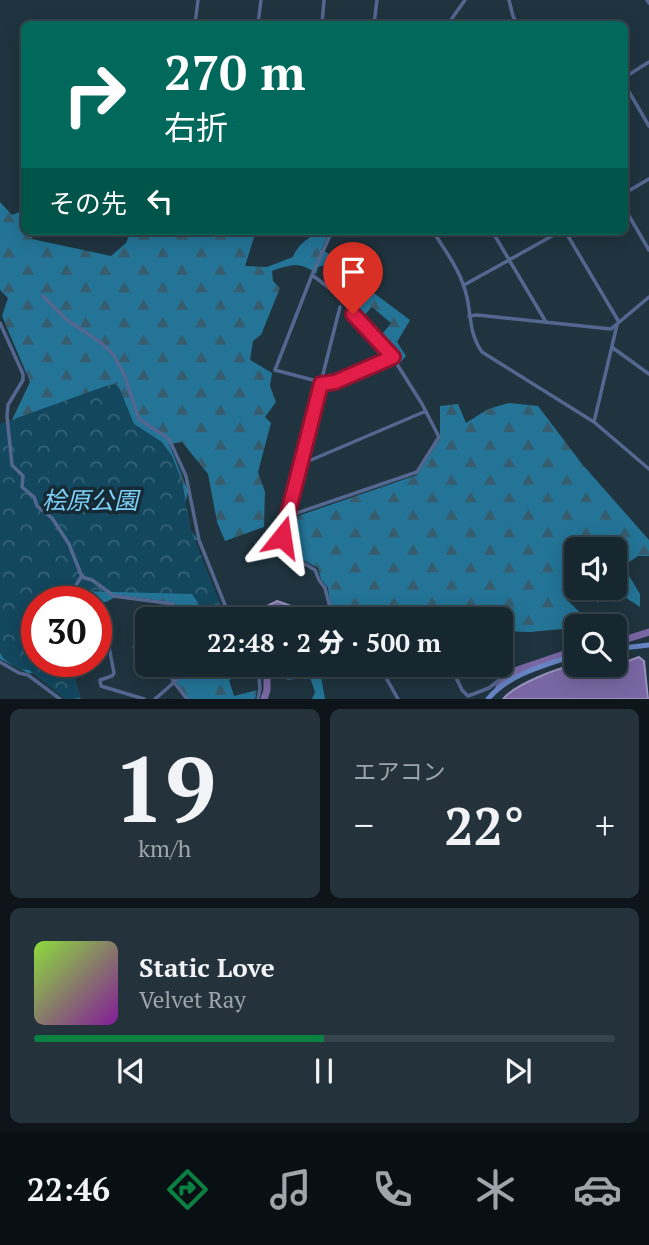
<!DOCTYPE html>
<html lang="ja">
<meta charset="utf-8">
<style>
:root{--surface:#17272f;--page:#24333b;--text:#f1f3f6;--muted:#9ea5aa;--line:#36444b;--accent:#0b8043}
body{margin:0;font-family:"PT Serif","Noto Sans JP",serif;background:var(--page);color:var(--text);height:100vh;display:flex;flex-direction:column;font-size:26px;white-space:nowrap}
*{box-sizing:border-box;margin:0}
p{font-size:23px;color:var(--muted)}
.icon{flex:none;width:38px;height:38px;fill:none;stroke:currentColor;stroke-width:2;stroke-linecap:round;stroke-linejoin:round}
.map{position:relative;height:699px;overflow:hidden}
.sheet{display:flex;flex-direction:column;gap:10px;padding:10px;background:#0d151a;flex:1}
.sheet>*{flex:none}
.banner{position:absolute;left:21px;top:21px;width:607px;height:214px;border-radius:10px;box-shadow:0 4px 18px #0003,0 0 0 2px var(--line);background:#00695c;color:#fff;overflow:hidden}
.controls{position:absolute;left:564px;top:537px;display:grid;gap:14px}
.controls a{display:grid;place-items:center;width:63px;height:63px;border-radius:10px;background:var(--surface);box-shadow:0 4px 18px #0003,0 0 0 2px var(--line);font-size:35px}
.speed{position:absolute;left:21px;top:586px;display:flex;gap:14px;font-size:35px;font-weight:700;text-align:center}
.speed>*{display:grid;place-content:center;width:91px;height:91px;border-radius:50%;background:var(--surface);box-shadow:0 4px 18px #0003,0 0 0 2px var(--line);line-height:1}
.speed .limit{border:10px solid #d22;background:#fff;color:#111}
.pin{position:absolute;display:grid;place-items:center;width:60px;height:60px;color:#fff;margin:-72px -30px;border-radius:50% 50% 50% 0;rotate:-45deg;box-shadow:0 0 7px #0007}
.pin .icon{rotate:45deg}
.me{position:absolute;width:77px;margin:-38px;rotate:15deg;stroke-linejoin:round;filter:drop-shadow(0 0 5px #0008)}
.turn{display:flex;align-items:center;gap:24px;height:147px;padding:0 28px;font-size:32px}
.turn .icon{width:91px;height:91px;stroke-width:2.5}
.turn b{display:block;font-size:49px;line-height:60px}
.then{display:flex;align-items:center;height:66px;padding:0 28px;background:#0003;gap:14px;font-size:26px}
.big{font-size:52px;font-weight:800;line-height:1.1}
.sheet .tile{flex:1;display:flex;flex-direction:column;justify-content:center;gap:10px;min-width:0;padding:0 24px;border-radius:10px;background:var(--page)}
.sheet .dial{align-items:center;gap:0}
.dial b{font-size:91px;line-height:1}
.song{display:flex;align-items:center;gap:21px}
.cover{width:84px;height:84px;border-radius:10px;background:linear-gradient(135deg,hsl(90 70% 55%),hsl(290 70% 35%))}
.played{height:7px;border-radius:4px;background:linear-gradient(90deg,var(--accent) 50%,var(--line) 50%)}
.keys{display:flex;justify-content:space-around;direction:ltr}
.heat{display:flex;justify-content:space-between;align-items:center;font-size:38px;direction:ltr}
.sheet .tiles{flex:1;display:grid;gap:10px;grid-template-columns:1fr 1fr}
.tile:last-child{grid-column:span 2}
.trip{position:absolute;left:135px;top:607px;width:378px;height:70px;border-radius:10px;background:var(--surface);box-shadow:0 4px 18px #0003,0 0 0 2px var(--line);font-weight:800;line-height:70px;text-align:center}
.menu{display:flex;height:112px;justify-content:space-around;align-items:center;background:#091013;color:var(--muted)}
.menu .icon{width:49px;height:49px}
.menu .selected{color:var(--accent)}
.menu b{font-size:32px;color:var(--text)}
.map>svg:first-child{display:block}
.forest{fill:url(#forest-firs)}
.park{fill:url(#park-crowns)}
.water{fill:#7967a3;stroke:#9991bd;stroke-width:2}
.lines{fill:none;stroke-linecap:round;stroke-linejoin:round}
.river{stroke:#7967a3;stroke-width:7}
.minor{stroke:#546790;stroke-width:3.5}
.secondary{stroke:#6785c5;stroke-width:5}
.route-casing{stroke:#92132f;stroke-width:18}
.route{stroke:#e11d48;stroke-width:12}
.labels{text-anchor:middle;stroke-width:7;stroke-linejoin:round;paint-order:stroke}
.park-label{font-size:24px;font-style:italic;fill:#7ecff8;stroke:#162a34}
</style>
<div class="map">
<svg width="649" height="699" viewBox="0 0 649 699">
<defs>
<pattern id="forest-firs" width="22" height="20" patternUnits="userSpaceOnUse" patternTransform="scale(1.75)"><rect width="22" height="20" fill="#237497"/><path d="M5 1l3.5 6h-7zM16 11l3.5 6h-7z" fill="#365c6d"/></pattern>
<pattern id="park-crowns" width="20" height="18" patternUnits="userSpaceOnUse" patternTransform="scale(1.75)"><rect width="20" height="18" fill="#13475e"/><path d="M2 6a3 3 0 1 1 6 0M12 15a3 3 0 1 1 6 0" fill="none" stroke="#356276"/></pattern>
</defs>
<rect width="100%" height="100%" fill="#1f343f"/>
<!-- forest -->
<path class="forest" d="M0 202 12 215 24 210V231H33L32 239 111 256 126 243 131 231H256L245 266 267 267 293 257C298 243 315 231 330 231L321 250 353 264 351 276 410 320 397 342 406 356 399 364 379 338 391 323 372 307 361 319 339 293 343 275 333 263 318 267 316 274C301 261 289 265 272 271L273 281 280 288 261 335 253 341 250 360 272 373 270 386 276 402 265 417 271 423 258 472 265 492 264 527 225 541 217 522 208 474 182 442 169 444 188 491 182 519 197 539 188 546 195 577 211 619H184L183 607 163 601 119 595 106 602H70L67 599 37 602V662H81V667L64 668 57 674 28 673 0 659V427L11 422 30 382 2 316 8 298 0 290Z
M509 403 538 406 582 464 649 540V556H638L623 566 640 594V607L611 588H614V550H576V588H607L598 603 584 589 566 599 594 626 530 632 501 631 500 620 342 619 330 604 328 588 321 579 318 568 292 554 285 539 292 518 417 475 440 439V406L458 404 466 423 488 409Z
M198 665H255V671L229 680 234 696 257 690 255 699H186L174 678Z
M289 665H319L325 699H312L315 692 310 677 287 680Z"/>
<!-- park -->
<path class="park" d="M117 382 134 424 162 442 172 456 182 481 191 530 226 619H209L192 594 74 591 66 602H37V662H73L72 666 81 699H65L29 670 18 669 4 659 0 653V424Z"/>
<!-- water -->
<path class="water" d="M277 601 294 607H306L311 619H257L261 613 259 610Z
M639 657 644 661 648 699H503C514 685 559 667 576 665 593 663 609 666 625 666L628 661Z"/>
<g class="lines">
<!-- river -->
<path class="river" d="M614 643 649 632
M499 687 517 670 576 650
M264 699 267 690V665"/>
<!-- minor -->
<path class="minor" d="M509 0 513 16 517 24
M647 0 649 3
M195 24 198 0
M258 24 261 0
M322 24 324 0
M374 24 377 0
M448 24 465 0
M625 77 649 62
M625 85 649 126
M625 193 649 179
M625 209 649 250
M332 231 312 275 275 370 328 384 393 357
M433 231C443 248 457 265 463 284 473 308 466 329 482 352L594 422 649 469
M492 231 546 322
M565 231 619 322
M464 285 561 231
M43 296 67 320 100 342 113 354 124 374 139 419 169 439 186 476 199 540 231 620
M340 307 282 536 288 554 315 570 319 580 325 588 329 604 341 620
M469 316 477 315 611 329 649 297
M0 323 23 374V380L8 405 7 416 12 465 23 476 22 487 34 497 37 506 52 518 69 544 82 577 92 580 114 596 173 604 174 611 166 620
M613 348 649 374
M594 422 617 325
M302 460H311L426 411
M288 516 417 472 439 437 422 404 390 353 336 293 312 275
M66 602 81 577
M147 634 136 641 134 647 138 652 147 655
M96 647H109L114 673 112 676 100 680 101 686 144 699
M0 662 19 673 28 675 60 699
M379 665 398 699
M450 665 462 690 468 696 489 688 507 674 513 679
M169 671 173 681 187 699
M155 699 187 671 185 665
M258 699 260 689 258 665"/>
<!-- secondary -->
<path class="secondary" d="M614 649 649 645
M488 699C508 674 546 665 576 655"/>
</g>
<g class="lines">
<!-- route casing -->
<g class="route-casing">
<path id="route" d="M282 537 321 384 335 382 393 357 353 314"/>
</g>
<!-- route -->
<use href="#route" class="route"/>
</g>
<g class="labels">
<!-- park labels -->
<g class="park-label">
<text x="90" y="509">桧原公園</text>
</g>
</g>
</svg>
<div class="controls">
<a><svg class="icon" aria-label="sound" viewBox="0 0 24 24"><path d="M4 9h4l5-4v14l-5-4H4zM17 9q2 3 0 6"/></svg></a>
<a><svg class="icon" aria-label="search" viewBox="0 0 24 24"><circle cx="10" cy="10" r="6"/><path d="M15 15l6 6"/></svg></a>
</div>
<div class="speed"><div class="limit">30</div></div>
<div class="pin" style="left:353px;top:314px;background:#d93025"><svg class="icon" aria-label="arrive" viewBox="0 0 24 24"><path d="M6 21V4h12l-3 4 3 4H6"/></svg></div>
<svg class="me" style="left:282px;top:537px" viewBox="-20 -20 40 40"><path d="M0-17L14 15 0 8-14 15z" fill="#e11d48" stroke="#fff" stroke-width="4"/></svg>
<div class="trip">22:48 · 2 分 · 500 m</div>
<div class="banner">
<div class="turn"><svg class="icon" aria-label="right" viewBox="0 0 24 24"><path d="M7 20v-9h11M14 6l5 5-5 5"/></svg><div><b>270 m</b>右折</div></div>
<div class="then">その先<svg class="icon" aria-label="left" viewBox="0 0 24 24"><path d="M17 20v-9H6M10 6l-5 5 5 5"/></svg></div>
</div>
</div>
<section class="sheet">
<div class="tiles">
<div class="tile dial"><b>19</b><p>km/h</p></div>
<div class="tile"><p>エアコン</p>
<div class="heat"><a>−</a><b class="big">22°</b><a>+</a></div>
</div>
<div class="tile">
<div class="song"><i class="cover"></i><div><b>Static Love</b><p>Velvet Ray</p></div></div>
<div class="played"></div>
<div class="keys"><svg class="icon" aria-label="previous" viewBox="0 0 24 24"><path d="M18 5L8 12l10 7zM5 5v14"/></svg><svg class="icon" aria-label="pause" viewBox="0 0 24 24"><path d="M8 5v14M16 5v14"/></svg><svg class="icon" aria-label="next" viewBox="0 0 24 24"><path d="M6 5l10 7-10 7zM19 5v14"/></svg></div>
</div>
</div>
</section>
<nav class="menu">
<b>22:46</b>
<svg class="icon selected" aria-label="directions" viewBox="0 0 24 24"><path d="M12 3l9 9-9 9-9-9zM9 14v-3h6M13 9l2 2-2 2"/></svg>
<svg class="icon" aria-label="music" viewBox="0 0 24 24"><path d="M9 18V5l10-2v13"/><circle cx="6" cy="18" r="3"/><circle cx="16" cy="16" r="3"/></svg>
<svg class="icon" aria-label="phone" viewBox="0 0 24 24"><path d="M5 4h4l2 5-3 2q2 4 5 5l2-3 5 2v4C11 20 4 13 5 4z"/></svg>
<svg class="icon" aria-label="climate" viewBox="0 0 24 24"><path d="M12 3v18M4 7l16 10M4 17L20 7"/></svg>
<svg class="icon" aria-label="car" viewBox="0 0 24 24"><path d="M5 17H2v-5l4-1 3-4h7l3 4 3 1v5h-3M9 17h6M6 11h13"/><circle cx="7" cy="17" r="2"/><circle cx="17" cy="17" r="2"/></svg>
</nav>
